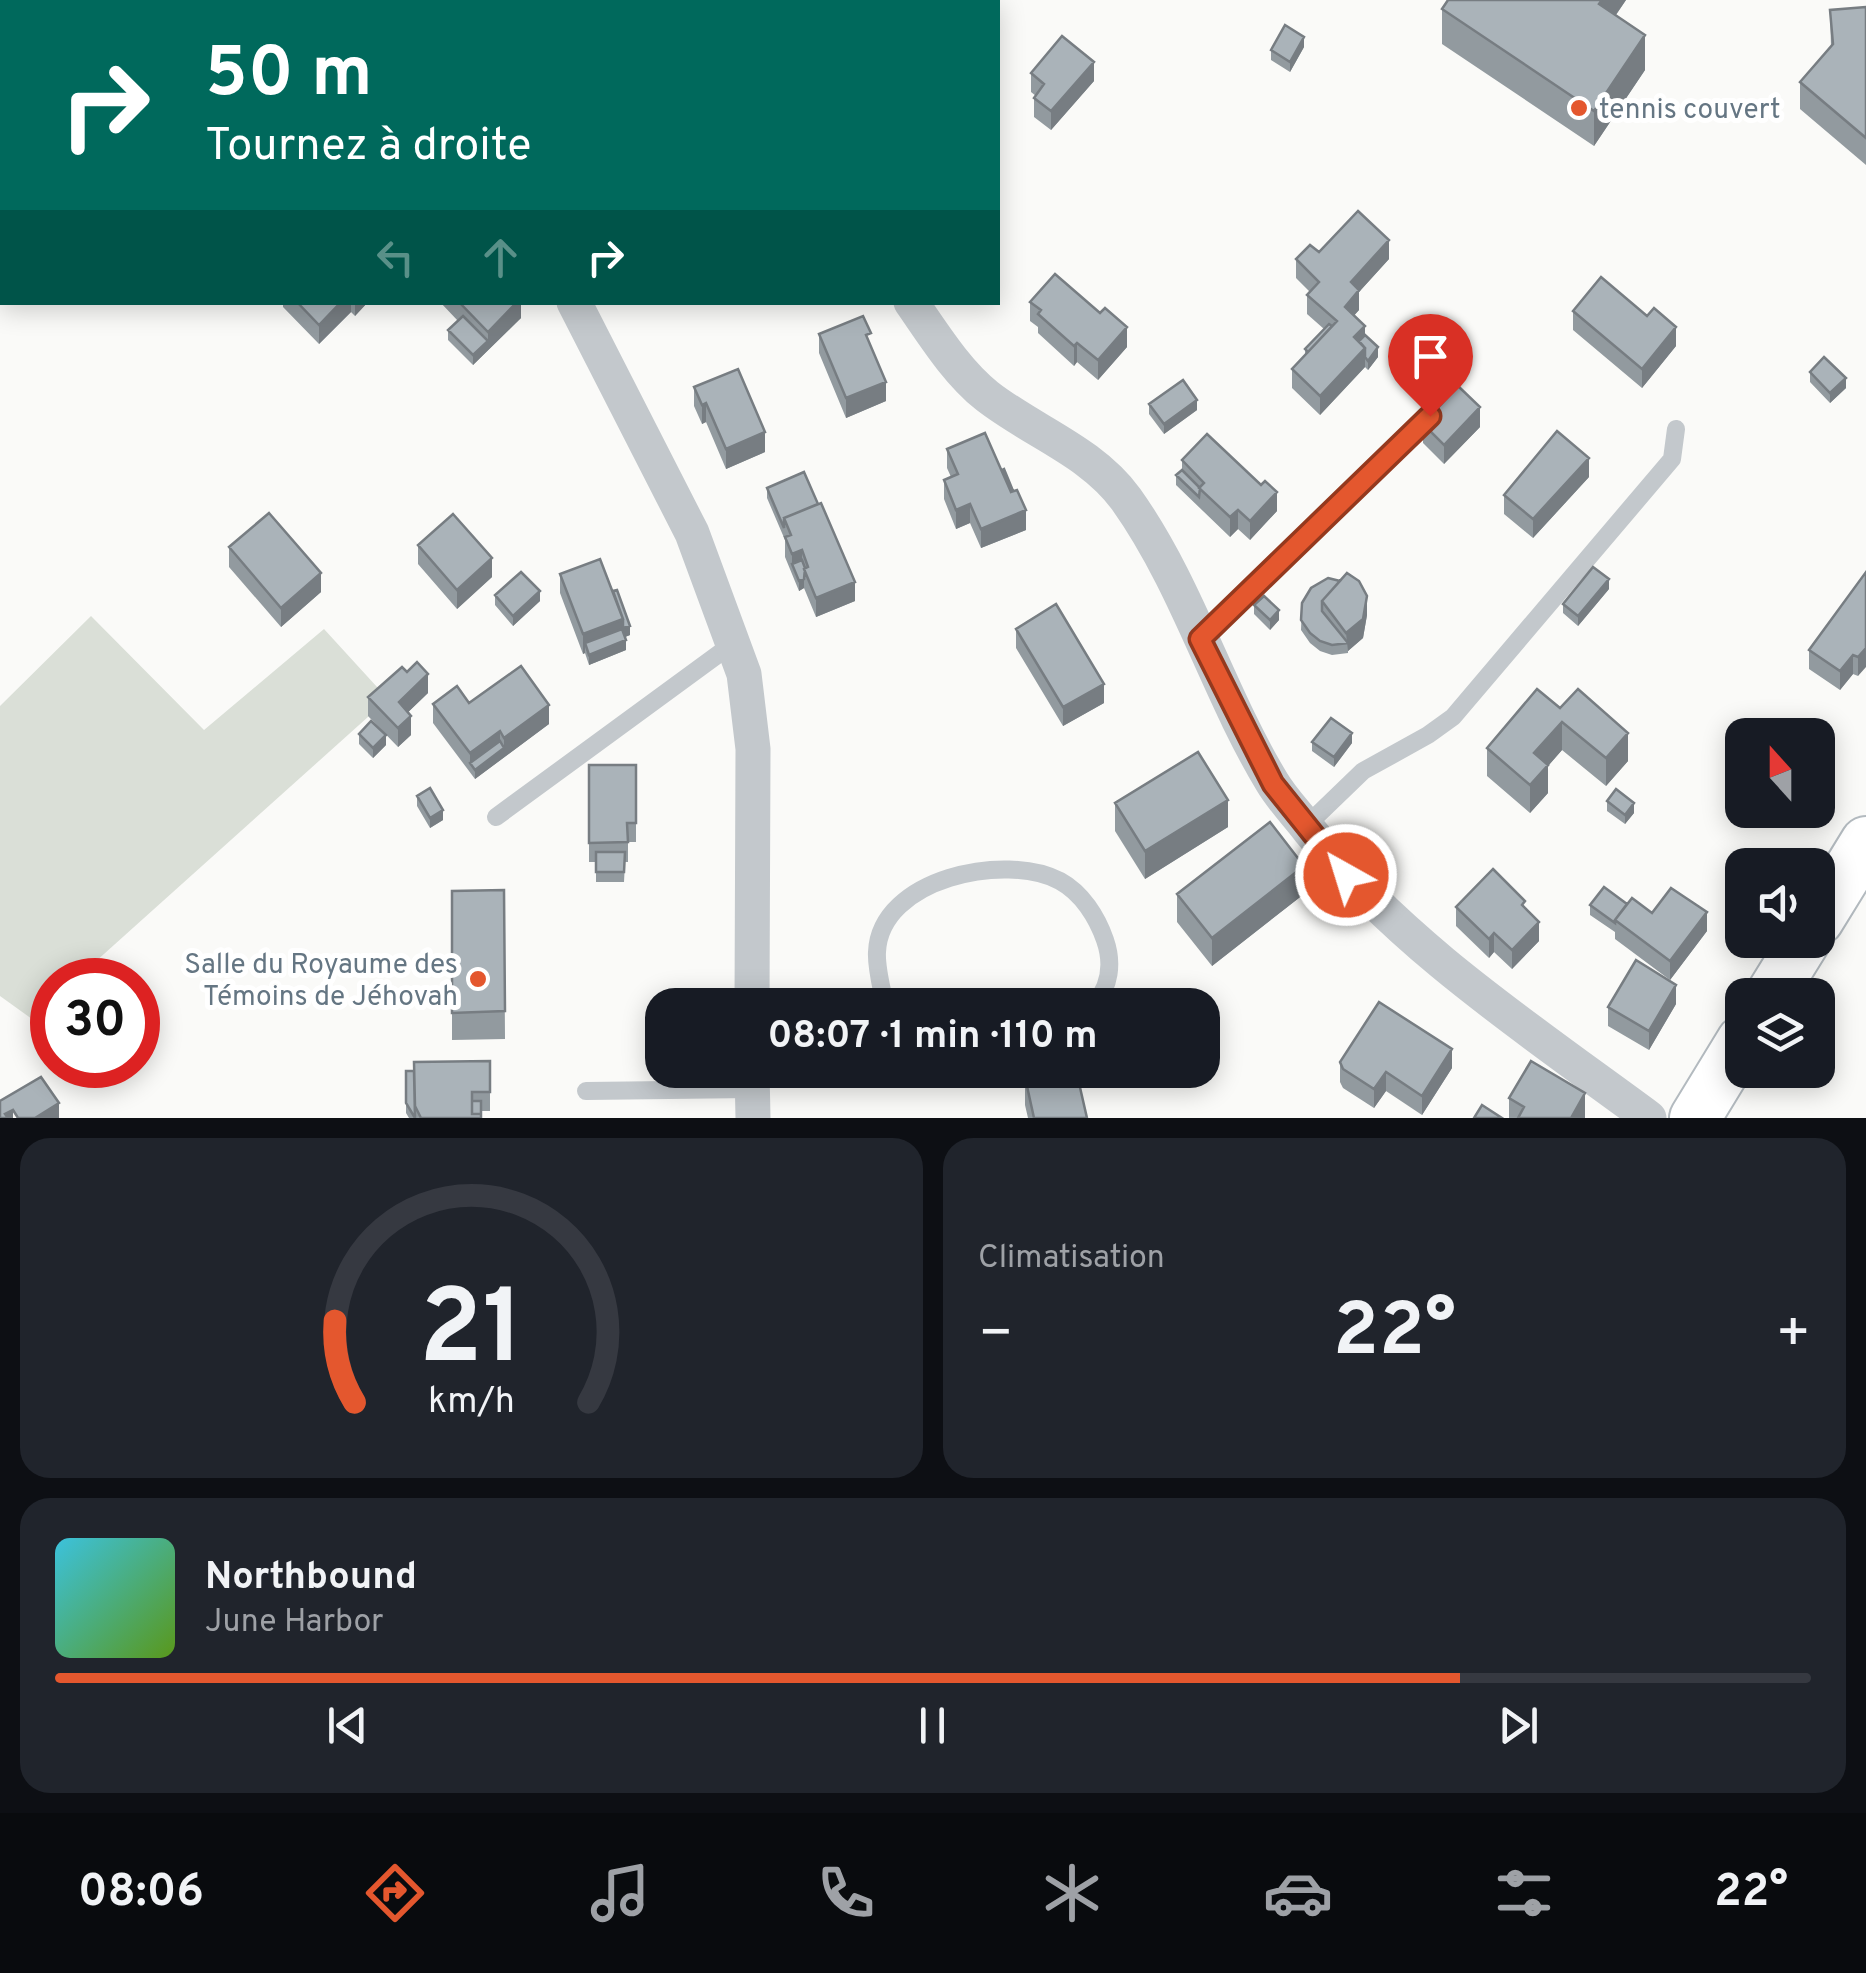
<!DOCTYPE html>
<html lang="fr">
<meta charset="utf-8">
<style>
:root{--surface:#171b24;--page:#20242c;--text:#f1f3f6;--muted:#9ea1a6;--line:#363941;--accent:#e4572e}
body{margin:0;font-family:Overpass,sans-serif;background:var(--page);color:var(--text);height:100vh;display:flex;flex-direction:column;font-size:38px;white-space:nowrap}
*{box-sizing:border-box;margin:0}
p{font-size:32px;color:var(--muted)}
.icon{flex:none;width:55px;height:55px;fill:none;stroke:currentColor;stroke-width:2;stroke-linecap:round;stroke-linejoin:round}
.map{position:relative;height:1118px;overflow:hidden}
.sheet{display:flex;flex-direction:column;gap:20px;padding:20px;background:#0d0f14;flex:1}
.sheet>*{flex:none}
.banner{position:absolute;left:0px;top:0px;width:1000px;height:305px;box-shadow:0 5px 25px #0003;background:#00695c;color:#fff;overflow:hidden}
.needle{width:65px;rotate:339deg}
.buttons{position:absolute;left:1725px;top:718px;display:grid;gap:20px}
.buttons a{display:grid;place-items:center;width:110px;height:110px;border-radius:20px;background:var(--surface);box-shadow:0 5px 25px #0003;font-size:50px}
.speed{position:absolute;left:30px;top:958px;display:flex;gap:20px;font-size:50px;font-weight:700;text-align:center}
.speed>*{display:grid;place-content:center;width:130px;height:130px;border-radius:50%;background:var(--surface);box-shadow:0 5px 25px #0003;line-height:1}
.speed .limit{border:15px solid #d22;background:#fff;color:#111}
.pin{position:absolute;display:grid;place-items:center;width:85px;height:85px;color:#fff;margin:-102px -42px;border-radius:50% 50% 50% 0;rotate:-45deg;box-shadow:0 0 10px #0007}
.pin .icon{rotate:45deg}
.me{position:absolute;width:110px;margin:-55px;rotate:321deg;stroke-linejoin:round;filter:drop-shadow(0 0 8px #0008)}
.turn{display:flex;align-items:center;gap:35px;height:210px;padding:0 40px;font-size:45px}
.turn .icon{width:130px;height:130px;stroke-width:2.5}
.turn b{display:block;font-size:70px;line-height:85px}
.lanes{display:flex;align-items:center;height:95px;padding:0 40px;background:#0003;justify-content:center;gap:50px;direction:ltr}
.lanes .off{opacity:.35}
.big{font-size:75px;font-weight:700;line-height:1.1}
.sheet .widget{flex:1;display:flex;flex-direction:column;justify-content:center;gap:15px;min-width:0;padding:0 35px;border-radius:30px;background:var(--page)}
.sheet .dial{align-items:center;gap:0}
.dial svg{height:260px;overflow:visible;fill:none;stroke:var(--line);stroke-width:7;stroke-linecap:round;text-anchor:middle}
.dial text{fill:var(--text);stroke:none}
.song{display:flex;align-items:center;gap:30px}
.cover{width:120px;height:120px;border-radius:15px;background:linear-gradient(135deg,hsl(190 70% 55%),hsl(90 70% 35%))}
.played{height:10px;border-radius:5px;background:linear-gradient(90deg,var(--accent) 80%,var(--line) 80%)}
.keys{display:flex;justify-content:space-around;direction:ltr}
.heat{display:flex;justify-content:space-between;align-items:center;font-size:55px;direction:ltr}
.sheet .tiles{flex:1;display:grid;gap:20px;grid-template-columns:1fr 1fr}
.widget:last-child{grid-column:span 2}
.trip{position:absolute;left:645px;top:988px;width:575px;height:100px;border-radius:30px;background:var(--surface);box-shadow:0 5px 25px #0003;font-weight:700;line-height:100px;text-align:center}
.tab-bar{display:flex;height:160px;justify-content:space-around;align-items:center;background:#090b0e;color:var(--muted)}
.tab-bar .icon{width:70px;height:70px}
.tab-bar .active{color:var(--accent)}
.tab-bar b{font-size:45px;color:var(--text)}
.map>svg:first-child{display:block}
.green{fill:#dadfd7}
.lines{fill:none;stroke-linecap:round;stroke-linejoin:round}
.secondary-casing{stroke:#b3babf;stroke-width:54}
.service{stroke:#c3c8cc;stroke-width:18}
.minor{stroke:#c3c8cc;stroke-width:35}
.secondary{stroke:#fff;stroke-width:50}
.wall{fill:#929a9f}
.shaded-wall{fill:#777d82}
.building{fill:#aab3b9;stroke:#777d82;stroke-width:2.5}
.route-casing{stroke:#94391e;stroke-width:25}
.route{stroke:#e4572e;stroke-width:18}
.poi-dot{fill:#e4572e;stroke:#fff;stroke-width:4}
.labels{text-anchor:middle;stroke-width:10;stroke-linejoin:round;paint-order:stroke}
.poi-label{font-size:28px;fill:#657683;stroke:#fff;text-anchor:start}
</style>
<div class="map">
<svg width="1866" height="1118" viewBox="0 0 1866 1118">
<rect width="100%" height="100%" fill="#fafaf8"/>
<!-- green -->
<path class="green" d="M91 616 204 730 324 629 388 699 75 980H52V1000L32 1019 0 996V706Z"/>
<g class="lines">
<!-- secondary casing -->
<g class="secondary-casing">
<path id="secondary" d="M1818 920 1866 842
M1771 995 1805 940
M1695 1118 1742 1041"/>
</g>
<!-- service -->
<path class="service" d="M823 0 831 2
M309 2 311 0
M620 2 621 0
M1200 639 1430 415
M496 817 735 642
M1306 826 1363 771 1428 735 1453 717 1672 459 1676 429
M752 1003 884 1002
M885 1005C882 989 876 968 877 952 880 878 1006 852 1060 881 1082 893 1097 917 1105 940 1113 963 1110 986 1094 1005
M917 1070 934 1075 967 1070
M586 1091 752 1089"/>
<!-- minor -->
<path class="minor" d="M462 0 463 2
M856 2 858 0
M574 302 692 533 744 674 753 749 752 1005
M911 302C934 335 956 371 987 396 1033 432 1091 451 1126 499 1188 586 1217 691 1272 782 1282 799 1297 814 1309 830 1402 946 1530 1030 1649 1118
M752 1070 753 1118"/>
<!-- secondary -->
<use href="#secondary" class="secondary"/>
</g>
<!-- wall -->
<path class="wall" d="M1448 0H1626L1616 15 1645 70 1594 146 1442 44V9Z
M1866 7V165L1800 109V82L1831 47 1830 10Z
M1304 47 1290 72 1271 60V50Z
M1031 73 1094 81 1051 130 1034 117V98L1036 96 1031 92Z
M1319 252 1389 259 1359 292V310L1354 315 1378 357 1368 370 1365 367 1320 415 1292 388V369L1305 355V349L1324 329 1307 314V295L1310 292 1296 278V259Z
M283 302H368L355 316 351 312 319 344 283 307Z
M440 302H521V318L473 365 448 340V330L458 321Z
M1030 302 1100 313 1127 347 1098 380 1077 362 1074 366 1038 333V327L1030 321Z
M1573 311 1676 346 1642 388 1573 330Z
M819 334 886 401 846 418 819 353Z
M1810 372 1846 388 1830 403 1810 382Z
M694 387 765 452 726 469 706 422 702 424 694 406Z
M1149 404 1197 410 1164 434 1149 414Z
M1423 424 1480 427 1444 464 1423 443Z
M947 449 1026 530 981 548 970 523 956 529 944 499V480L951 477 947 468Z
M1182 460 1277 511 1250 540 1238 529 1230 537 1176 485V475L1182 470Z
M1589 477 1533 538 1504 514V495Z
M767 488 855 601 816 617 804 588 799 591 785 557V540L767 498Z
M418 545 492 577 457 609 418 564Z
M229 547 321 592 281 627 229 567Z
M1866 572 1858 676 1853 674 1840 690 1809 669V650Z
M560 574 630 635 625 637 626 650 589 665 585 653 583 654 560 593Z
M1311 588 1367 615 1363 638 1348 651V653L1332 655 1320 651 1310 643 1301 630 1302 603Z
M1609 589 1578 626 1563 613V604Z
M495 595 540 601 513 626 495 605Z
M1254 605 1279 620 1270 630 1254 614Z
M1016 629 1104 703 1063 726 1016 648Z
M1537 689 1628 761 1606 786 1562 750 1548 766V793L1530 813 1487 776V748Z
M428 693 408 712 411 735 398 747 368 716V697Z
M469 703 549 724 475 779 433 723V704Z
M359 734 386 745 373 758 359 744Z
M1312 742 1352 743 1334 767 1312 751Z
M589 765H636V842H628V862H625L624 882H596V862H589Z
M417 796 443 820 430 828 417 806Z
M1607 801 1634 813 1625 824 1607 811Z
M1115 803 1228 827 1145 879 1115 831Z
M504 890 505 1039 452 1040V891Z
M1177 894H1304L1212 966 1177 922Z
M1627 904 1707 931 1670 980 1615 939V932L1590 915V905Z
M1456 907 1525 908 1539 941 1512 969 1494 952 1489 958 1456 926Z
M1676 1004 1649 1050 1608 1026V1007Z
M490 1061V1111H481V1118H409L406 1113V1071H414Z
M1340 1062 1452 1068 1422 1115 1386 1091 1374 1108 1343 1088 1340 1082Z
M1025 1077 1087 1118H1028L1025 1105Z
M1509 1098 1585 1118H1509Z"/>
<!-- shaded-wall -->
<path class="shaded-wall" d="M1602 0H1626L1599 39V4Z
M1645 35V70L1594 146V111Z
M1304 37V47L1290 72V62Z
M1094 62V81L1051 130V111Z
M1389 240V259L1359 292V310L1345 326V307L1351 282Z
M341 302H351V312L319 344V325Z
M355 302H368L355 316Z
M517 302H521V318L473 365V355L488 341V332Z
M1365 326V345L1359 351 1354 337Z
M1127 327V347L1098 380V360Z
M1676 327V346L1642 388V369Z
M1077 343V362L1074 366V346Z
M1378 347V357L1368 370V361Z
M1365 348V367L1320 415V396Z
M1846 378V388L1830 403V393Z
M886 382V401L846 418V398Z
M1197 400V410L1164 434V424Z
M706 403V422L702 424V405Z
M1480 407V427L1444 464V445Z
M765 432V452L726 469V449Z
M1589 458V477L1533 538V519Z
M1277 492V511L1250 540V521Z
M970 504V523L956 529V510Z
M1026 510V530L981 548V529Z
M1238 510V529L1230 537V517Z
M802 550V570L792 564V554Z
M492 558V577L457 609V590Z
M321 573V592L281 627V608Z
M804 579V588L799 591V581Z
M1609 579V589L1578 626V616Z
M855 582V601L816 617V598Z
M540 591V601L513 626V616Z
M1367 596V615L1363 638 1348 651 1346 633Z
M1279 610V620L1270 630V620Z
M623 619 630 626V635L588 652 585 643V653L583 654V634Z
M626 640V650L589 665V655Z
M1866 648V667L1858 676V657Z
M1853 655V674L1840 690V671Z
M428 674V693L399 721V702Z
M1104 684V703L1063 726V707Z
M549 705V724L475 779V770L504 748V738Z
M411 716V735L398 747V728Z
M1562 722V750L1548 766V793L1530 813V785L1534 753Z
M500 731V750L470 763V773V753Z
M1352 733V743L1334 767V757Z
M1628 733V761L1606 786V758Z
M386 735V745L373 758V748Z
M1228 800V827L1145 879V851Z
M1634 803V813L1625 824V815Z
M443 810V820L430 828V818Z
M1304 866V894L1212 966V938Z
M1707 912V931L1670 980V961Z
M1539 922V941L1512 969V950Z
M1494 933V952L1489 958V939Z
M1676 985V1004L1649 1050V1031Z
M1452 1049V1068L1422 1115V1096Z
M1386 1072V1091L1374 1108V1089Z
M1585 1093V1118H1571Z
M59 1103V1118H35Z
M13 1110V1118H5V1114Z"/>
<!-- building -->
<path class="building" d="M554 0H591L592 2H555Z
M640 0H681V2H640Z
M861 0H872L875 2H859Z
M897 0H927L929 2H894Z
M1448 0H1602L1599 4 1645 35 1594 111 1442 9Z
M1866 7V138L1800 82 1833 44 1830 10Z
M1285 25 1304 37 1290 62 1271 50Z
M1062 36 1094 62 1051 111 1034 98 1044 84 1031 73Z
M1358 211 1389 240 1351 282 1359 290 1345 307 1365 326 1354 337 1365 348 1320 396 1292 369 1337 321 1307 295 1319 282 1296 259 1310 245 1319 252Z
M1055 274 1100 313 1105 308 1127 327 1098 360 1077 343 1074 346 1038 314 1041 310 1030 302Z
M1601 277 1647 316 1654 308 1676 327 1642 369 1573 311Z
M297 302H341L319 325Z
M459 302H517L488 332Z
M463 316 488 341 473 355 448 330Z
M863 316 871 333 866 335 886 382 846 398 819 334Z
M1329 324 1332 326 1308 352 1305 349Z
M1365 335 1378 347 1368 361 1365 357V348L1359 341Z
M1824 357 1846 378 1830 393 1810 372Z
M738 369 765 432 726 449 706 403 702 405 694 387Z
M1183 380 1197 400 1164 424 1149 404Z
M1458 386 1480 407 1444 445 1423 424Z
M1557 431 1589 458 1533 519 1504 495Z
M985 433 1011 492 1017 490 1026 510 981 529 970 504 956 510 944 480 958 474 947 449Z
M1207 434 1261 485 1265 481 1277 492 1250 521 1238 510 1230 517 1199 488 1204 483 1182 460Z
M1004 469 1013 491 1011 492 1002 470Z
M1182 470 1200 488 1199 497 1176 475Z
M804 472 818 504 784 518V528L767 488Z
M821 503 855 582 816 598 804 569 808 567 802 550 792 554 785 537 791 535 784 518Z
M269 513 321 573 281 608 229 547Z
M453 514 492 558 457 590 418 545Z
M600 559 623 619 583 634 560 574Z
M802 560 805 568 804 579 799 581 792 564Z
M1593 567 1609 579 1578 616 1563 604Z
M521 572 540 591 513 616 495 595Z
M1866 572V648L1858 657 1853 655 1840 671 1809 650Z
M1347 573 1359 581 1367 596 1363 619 1346 633 1322 601Z
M1328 578 1340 581 1322 601V611L1348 643 1332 645 1320 641 1310 633 1301 620 1302 603 1311 588Z
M617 590 630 626 623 628V619L613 591Z
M1264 596 1279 610 1270 620 1254 605Z
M1056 604 1104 684 1063 707 1016 629Z
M622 629 626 640 589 655 585 643Z
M417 662 428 674 399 702 411 716 398 728 368 697 402 667 407 672Z
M521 666 549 705 504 738 500 731 470 753 433 704 457 686 469 703Z
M1537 689 1560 708 1578 689 1628 733 1606 758 1562 722 1534 753 1548 765 1530 785 1487 748Z
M1331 718 1352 733 1334 757 1312 742Z
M371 721 386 735 373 748 359 734Z
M500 741 504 748 475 770 470 763Z
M1198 752 1228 800 1145 851 1115 803Z
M589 765H636V823H627L628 842 589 843Z
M430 788 443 810 430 818 417 796Z
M1616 789 1634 803 1625 815 1607 801Z
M1270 822 1304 866 1212 938 1177 894Z
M596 852H625L624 872H596Z
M1493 869 1525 901 1522 905 1539 922 1512 950 1494 933 1489 939 1456 907Z
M1604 887 1627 904 1615 920V923L1590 905Z
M1671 888 1707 912 1670 961 1615 920 1632 898 1652 913Z
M504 890 505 1011 452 1013V891Z
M1636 960 1676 985 1649 1031 1608 1007Z
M1379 1002 1452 1049 1422 1096 1386 1072 1374 1089 1343 1069 1340 1062Z
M490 1061V1092H472V1114H481V1118H421L415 1106 414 1062Z
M1531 1061 1585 1093 1571 1118H1518L1524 1107 1509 1098Z
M1057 1070H1076L1087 1118H1034L1025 1077Z
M406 1071H414L415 1118 406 1103Z
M41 1077 59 1103 35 1118H18L13 1110 5 1114 8 1118H0V1101Z
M472 1101H481V1118V1114H472Z
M1482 1105 1502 1118H1474Z"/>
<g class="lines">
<!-- route casing -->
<g class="route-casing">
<path id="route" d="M1346 875 1273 784 1200 639 1430 416"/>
</g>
<!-- route -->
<use href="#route" class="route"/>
</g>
<!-- markers -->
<g class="poi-dot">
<circle cx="1579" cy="108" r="10"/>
<circle cx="478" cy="979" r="10"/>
</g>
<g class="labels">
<!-- poi labels -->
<g class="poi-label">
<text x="1599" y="118">tennis couvert</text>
<text x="458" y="973" text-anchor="end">Salle du Royaume des<tspan x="458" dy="32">Témoins de Jéhovah</tspan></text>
</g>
</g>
</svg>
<div class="buttons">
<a><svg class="needle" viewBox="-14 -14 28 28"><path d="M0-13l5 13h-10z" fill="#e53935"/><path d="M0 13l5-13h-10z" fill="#9ea1a6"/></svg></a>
<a><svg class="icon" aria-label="sound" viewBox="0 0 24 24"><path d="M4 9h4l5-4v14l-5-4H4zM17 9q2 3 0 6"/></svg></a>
<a><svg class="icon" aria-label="layers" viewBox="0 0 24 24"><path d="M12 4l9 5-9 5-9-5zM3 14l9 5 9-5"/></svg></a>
</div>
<div class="speed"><div class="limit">30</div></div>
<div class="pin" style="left:1430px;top:416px;background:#d93025"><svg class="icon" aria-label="arrive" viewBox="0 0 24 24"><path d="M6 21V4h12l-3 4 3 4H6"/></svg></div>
<svg class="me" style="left:1346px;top:875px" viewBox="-20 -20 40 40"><circle r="17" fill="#e4572e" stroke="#fff" stroke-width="3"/><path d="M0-11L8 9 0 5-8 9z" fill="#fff"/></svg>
<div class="trip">08:07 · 1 min · 110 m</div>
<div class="banner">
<div class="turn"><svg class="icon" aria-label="right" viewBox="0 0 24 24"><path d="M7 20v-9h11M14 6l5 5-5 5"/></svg><div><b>50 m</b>Tournez à droite</div></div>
<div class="lanes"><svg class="icon off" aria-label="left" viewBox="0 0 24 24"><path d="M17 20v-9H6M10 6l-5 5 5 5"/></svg><svg class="icon off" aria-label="ahead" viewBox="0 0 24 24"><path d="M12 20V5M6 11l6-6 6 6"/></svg><svg class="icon" aria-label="right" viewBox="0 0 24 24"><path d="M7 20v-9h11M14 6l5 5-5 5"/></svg></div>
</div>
</div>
<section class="sheet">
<div class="tiles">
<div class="widget dial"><svg viewBox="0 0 100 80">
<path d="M14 69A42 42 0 1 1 86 69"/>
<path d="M14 69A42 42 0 0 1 8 44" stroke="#e4572e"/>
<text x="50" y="56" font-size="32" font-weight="700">21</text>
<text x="50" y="72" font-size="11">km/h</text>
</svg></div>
<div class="widget"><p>Climatisation</p>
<div class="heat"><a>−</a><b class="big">22°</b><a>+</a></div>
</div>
<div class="widget">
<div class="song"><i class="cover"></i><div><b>Northbound</b><p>June Harbor</p></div></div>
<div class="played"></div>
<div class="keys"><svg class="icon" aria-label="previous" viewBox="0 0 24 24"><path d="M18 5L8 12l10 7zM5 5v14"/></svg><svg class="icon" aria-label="pause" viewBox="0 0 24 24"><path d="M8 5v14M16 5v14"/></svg><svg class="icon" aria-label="next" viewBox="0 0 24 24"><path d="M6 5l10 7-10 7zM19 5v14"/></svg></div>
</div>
</div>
</section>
<nav class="tab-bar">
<b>08:06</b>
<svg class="icon active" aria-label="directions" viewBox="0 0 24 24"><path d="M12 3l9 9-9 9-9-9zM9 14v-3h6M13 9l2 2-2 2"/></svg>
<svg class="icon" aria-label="music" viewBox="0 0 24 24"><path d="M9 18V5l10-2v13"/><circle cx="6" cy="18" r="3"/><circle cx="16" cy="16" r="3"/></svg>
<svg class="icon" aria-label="phone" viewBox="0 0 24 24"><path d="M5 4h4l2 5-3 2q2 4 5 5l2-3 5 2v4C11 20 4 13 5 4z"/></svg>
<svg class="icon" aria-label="climate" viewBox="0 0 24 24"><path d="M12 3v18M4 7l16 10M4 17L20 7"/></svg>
<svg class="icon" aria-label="car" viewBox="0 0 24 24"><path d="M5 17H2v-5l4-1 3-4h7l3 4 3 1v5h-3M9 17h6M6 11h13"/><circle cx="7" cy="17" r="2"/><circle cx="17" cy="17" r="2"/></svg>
<svg class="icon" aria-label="filters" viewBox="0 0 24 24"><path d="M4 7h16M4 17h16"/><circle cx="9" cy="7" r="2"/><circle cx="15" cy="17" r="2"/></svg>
<b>22°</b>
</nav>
